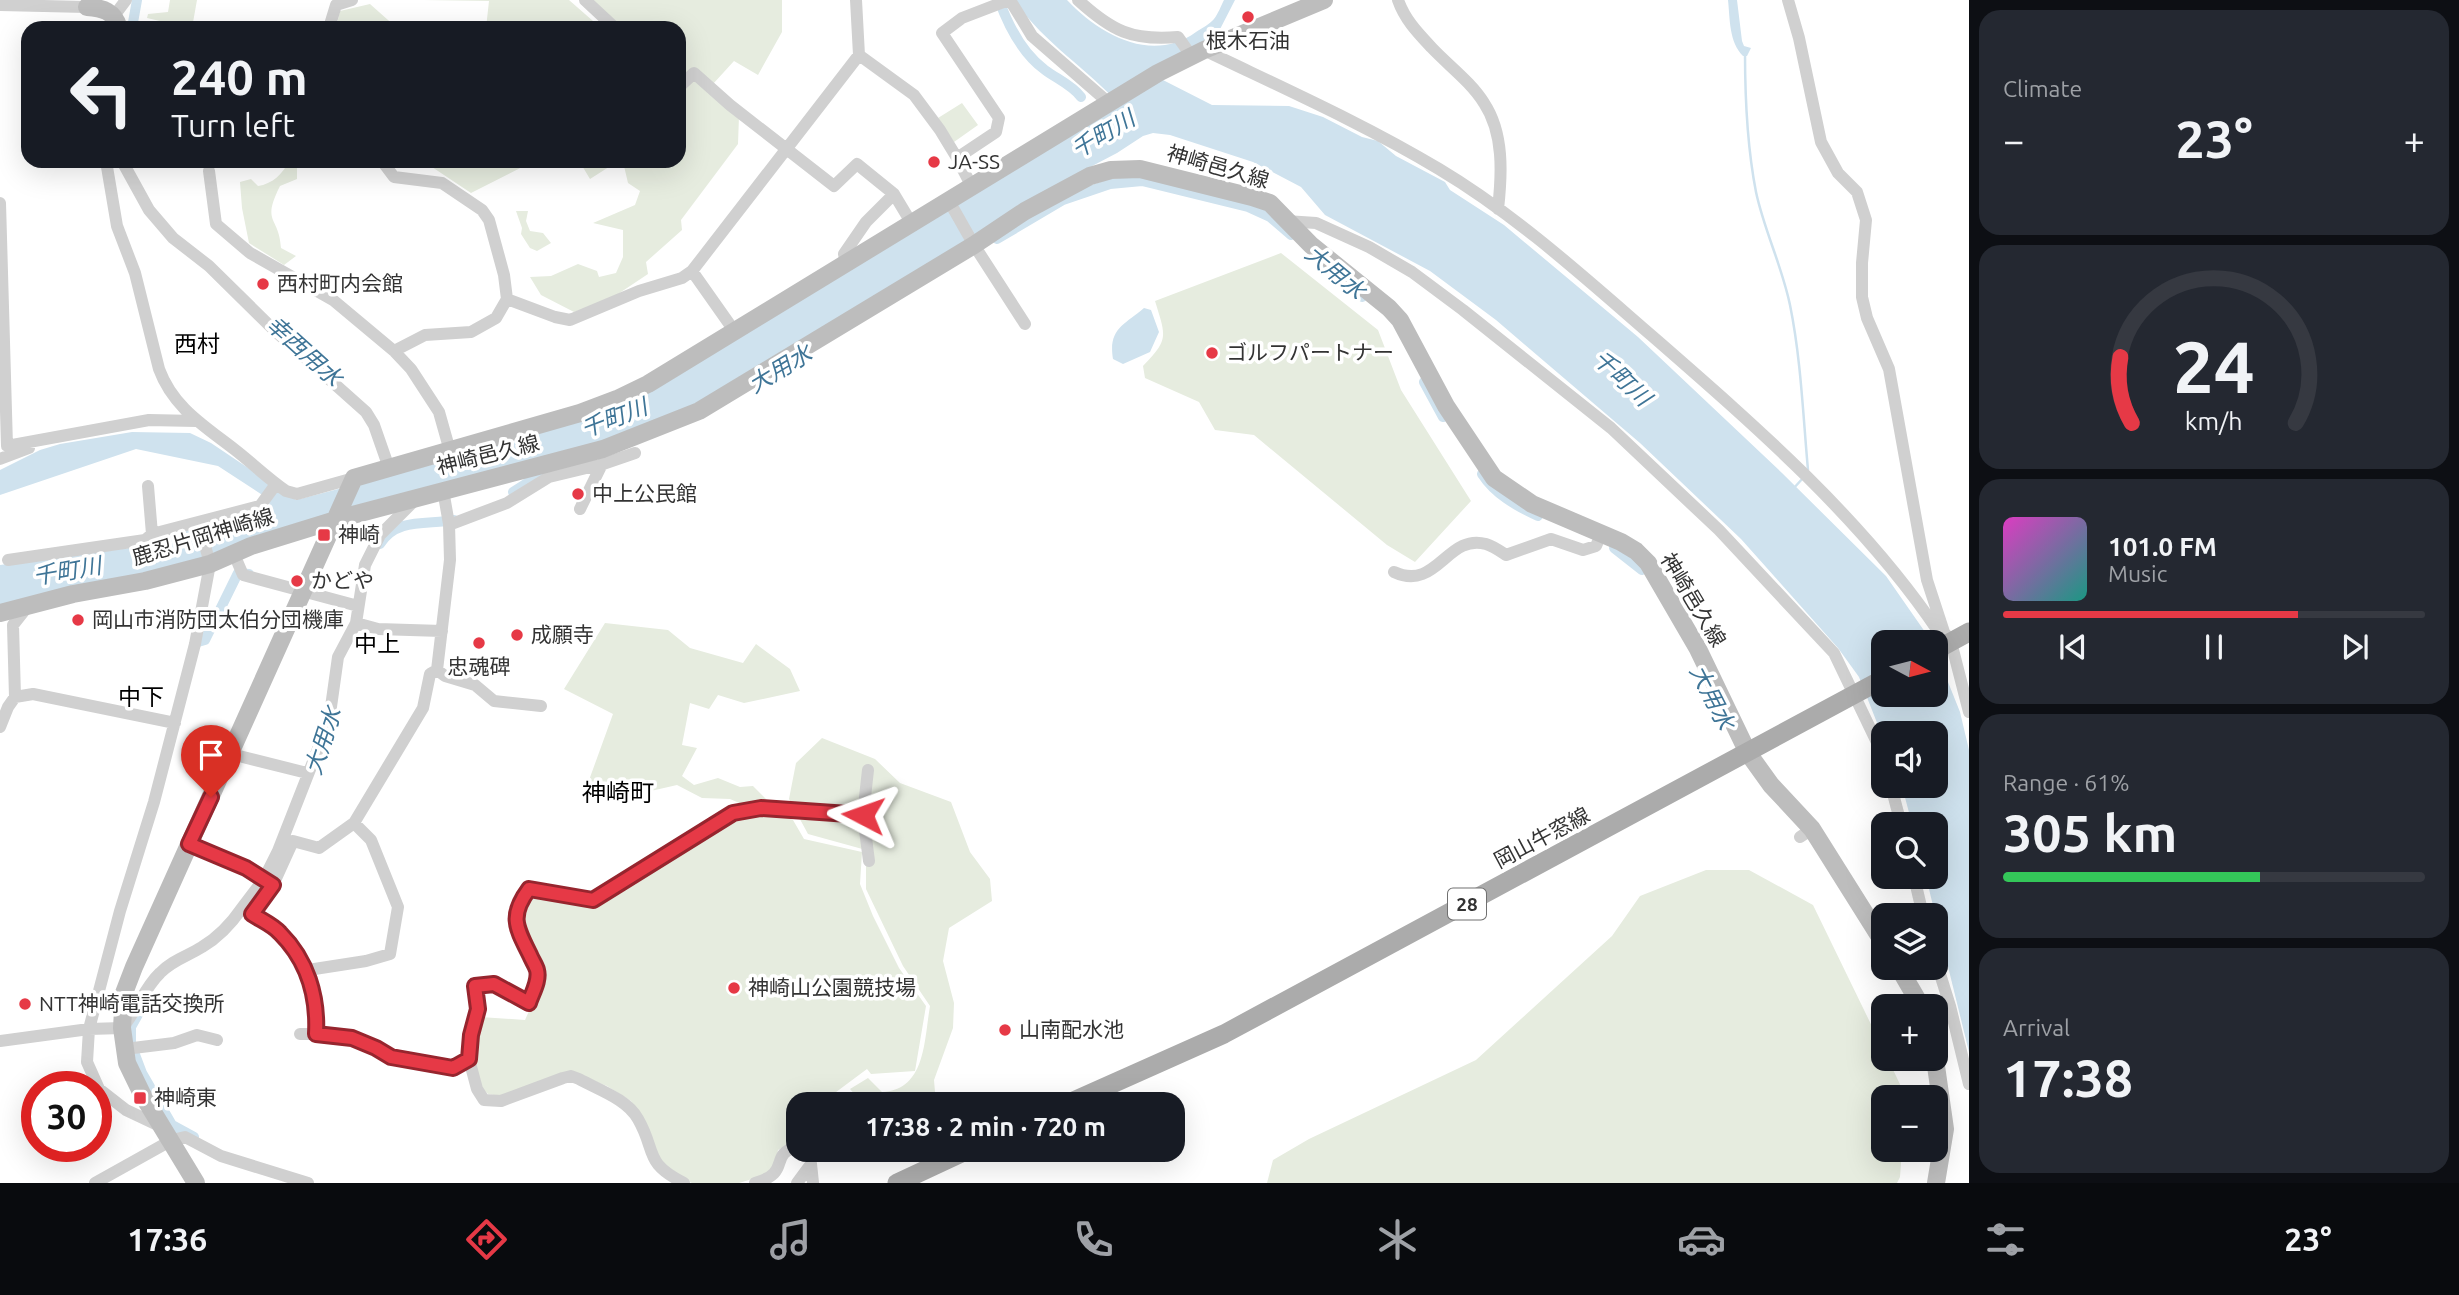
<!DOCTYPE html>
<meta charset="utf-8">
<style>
:root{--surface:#171b24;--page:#242831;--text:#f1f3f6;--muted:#9ea1a6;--line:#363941;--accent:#e63946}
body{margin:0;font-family:Ubuntu,"Noto Sans JP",sans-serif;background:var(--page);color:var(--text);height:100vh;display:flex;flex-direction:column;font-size:26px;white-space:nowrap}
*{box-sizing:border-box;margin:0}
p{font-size:23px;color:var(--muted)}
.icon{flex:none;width:38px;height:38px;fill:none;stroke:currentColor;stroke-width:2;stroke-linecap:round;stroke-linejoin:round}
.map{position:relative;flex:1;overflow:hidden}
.side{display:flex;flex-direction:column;gap:10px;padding:10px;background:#0d0f14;width:490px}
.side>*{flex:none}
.banner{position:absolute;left:21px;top:21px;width:665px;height:147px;border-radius:21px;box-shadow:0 7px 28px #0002;background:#171b24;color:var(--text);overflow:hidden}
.needle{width:46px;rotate:97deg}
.fabs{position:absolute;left:1871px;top:630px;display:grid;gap:14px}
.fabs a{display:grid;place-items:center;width:77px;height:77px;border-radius:14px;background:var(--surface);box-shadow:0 7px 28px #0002;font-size:35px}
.speed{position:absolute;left:21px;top:1071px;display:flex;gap:14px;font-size:35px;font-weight:700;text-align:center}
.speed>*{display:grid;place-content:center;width:91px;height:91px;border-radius:50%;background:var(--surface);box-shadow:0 7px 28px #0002;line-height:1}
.speed .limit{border:10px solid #d22;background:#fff;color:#111}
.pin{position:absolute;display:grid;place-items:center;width:60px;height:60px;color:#fff;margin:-72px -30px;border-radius:50% 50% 50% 0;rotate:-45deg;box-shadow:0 0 7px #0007}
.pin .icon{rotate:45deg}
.me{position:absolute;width:77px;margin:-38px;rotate:274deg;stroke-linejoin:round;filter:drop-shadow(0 0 5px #0008)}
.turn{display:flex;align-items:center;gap:24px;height:147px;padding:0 35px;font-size:32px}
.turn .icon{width:91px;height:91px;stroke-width:2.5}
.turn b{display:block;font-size:49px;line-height:60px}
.big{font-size:52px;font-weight:700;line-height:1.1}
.side .widget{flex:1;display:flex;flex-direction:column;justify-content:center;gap:10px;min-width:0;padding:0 24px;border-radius:21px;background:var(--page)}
.side .dial{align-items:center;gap:0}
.dial svg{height:182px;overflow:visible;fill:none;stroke:var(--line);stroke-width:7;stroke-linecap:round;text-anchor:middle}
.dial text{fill:var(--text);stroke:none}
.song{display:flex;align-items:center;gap:21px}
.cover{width:84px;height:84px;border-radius:10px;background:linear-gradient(135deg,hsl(310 70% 55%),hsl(170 70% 35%))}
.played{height:7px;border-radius:4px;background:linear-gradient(90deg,var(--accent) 70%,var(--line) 70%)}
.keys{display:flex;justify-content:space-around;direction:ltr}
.heat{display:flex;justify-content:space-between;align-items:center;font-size:38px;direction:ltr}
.charge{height:10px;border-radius:5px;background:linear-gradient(90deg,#34c759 61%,var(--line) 0)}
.trip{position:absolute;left:786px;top:1092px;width:399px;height:70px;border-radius:21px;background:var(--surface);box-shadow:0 7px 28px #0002;font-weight:700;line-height:70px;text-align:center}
.tabs{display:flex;height:112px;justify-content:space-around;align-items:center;background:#090b0e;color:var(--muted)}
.tabs .icon{width:49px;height:49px}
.tabs .current{color:var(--accent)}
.tabs b{font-size:32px;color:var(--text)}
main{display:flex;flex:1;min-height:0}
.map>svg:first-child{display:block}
.green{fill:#e6ecdf}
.water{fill:#cfe2ee}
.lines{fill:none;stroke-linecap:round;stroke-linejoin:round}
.stream{stroke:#cfe2ee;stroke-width:2.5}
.canal{stroke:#cfe2ee;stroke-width:10}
.street{stroke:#d0d0d0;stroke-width:12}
.secondary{stroke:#bdbdbd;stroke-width:18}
.primary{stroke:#ababab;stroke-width:19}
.route-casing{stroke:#96252e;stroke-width:18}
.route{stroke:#e63946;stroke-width:12}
.poi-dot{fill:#e63946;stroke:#fff;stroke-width:2.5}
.labels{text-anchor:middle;stroke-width:7;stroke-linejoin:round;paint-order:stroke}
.shield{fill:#fff;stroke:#707070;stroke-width:2}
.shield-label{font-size:19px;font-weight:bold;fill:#333}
.poi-label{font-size:21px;fill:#333;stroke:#fff;text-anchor:start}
.street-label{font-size:21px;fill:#333;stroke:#fff}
.water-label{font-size:23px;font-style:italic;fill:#3f7597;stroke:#fff}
.neighbourhood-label{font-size:23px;fill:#000;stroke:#fff}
.quarter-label{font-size:24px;fill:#000;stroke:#fff}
</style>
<main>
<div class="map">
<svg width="1969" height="1183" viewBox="0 0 1969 1183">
<rect width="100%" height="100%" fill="#fff"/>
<!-- green -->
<path class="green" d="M170 0H197L192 28H158L160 21 147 18 148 14 168 12Z
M423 0H569L601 28H486L489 1Z
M588 0H782V32L758 75 734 61 713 84 739 116 738 144 681 220 682 230 646 262 648 274 609 300 574 312 541 295 530 277 551 276 578 264 597 271 599 277 616 273 623 257V230L593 223 635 205 640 191 628 183 624 166 612 165 590 179 581 164 582 161H679V28H615Z
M370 4 397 28H336L340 11Z
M962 103 978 125 954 142 938 118Z
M289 161H297V179L280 186C261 224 279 215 281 248L296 256 284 265 249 243 242 208 240 182 251 179 258 186C272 184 283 174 289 161Z
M423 161H534L471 193Z
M516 211H528L526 221 530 231 543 233 551 243 537 251 530 248 521 234 522 228Z
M1281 253 1378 330 1401 390 1471 501 1415 562 1387 545 1254 435 1215 430 1199 402 1145 378 1143 366C1169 339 1166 337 1155 301Z
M605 623 668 630 690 648 743 663 756 644 790 669 800 691 744 703 718 695 709 709 690 703 682 745 697 748 682 776 694 785 718 778 740 787 753 786 771 804 744 805 730 799 702 798 677 785 642 793 584 794 613 714 564 689Z
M822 738 875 759 900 783 951 802 970 852 990 879 992 901 949 928 943 961 954 1003 953 1028 934 1080 936 1104H863L850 1089 868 1078 882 1092C926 1090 924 1040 930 1006L903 966 866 889V850L808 834 789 799 796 763Z
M772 812 793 820 804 839 862 852 860 884 873 916 899 968 926 1006 915 1071 871 1074 867 1069 820 1104H798V1138L778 1150 774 1169 762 1176 739 1183H692L678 1177 656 1156 631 1101 607 1086 574 1073 500 1096 488 1094 479 1086 473 1048 480 1017 525 1020 544 978 520 920 527 899 537 894 593 903 720 825 742 815Z
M1706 870H1749L1813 905 1883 1049V1059H1888L1905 1095V1097H1883V1150H1902L1900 1177 1897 1183H1267L1273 1160 1309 1139 1476 1060 1612 936 1640 896Z"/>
<!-- water -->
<path class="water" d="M1014 0H1067C1100 35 1152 64 1196 32 1202 28 1210 24 1214 19 1218 14 1221 6 1224 0H1235L1216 37 1161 79 1212 105 1289 106 1323 117 1362 137 1378 141 1396 156 1445 182 1450 190 1504 225 1638 337 1782 473 1886 576 1932 642H1883V674L1880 668 1877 670 1883 682V695H1889L1893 701 1895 699 1893 695H1936V652L1960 712 1969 750V1052L1926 877H1936V824H1912L1902 786H1936V733H1883V738L1859 677 1838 648 1741 539 1640 443 1496 320 1430 271 1325 215 1301 187 1253 162 1170 135 1153 133 1143 136 1117 153 1075 175 702 405 608 442 209 559 0 606V565L144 546 181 532 268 510 270 500 218 466 136 449 0 495V470L40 450 60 444 132 432 190 433 211 443 296 500 461 457 608 410 653 390 1120 105C1086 68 1043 42 1014 0Z
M1728 0H1737L1742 41 1744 46 1751 48 1747 56H1743C1729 42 1730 19 1728 0Z
M1144 308 1151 310 1159 332 1150 352 1123 364 1113 359C1108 329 1124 325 1144 308Z"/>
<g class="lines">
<!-- stream -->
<path class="stream" d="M1745 53C1745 100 1747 146 1756 192 1764 230 1782 266 1790 305 1801 359 1803 415 1808 470
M1793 489 1803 478"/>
<!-- canal -->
<path class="canal" d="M999 0C1008 25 1023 54 1045 70 1057 79 1072 85 1081 97
M132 28 137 0
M997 239 1063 200 1110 184 1142 181 1248 207 1270 217 1291 235
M1326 267 1362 297
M1424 382 1443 417
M1482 474C1495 494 1516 506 1538 516
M513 492 546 471 553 470
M380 544C396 517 429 525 454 520
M1614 548 1642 570
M198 642 205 640 238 573 249 574
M140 1011 131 1027V1044L142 1073 172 1125 194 1137"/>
<!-- street -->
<path class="street" d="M585 0 615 28
M856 0 859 55
M1010 0 1032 36 1109 103
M1078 0C1112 31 1132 41 1178 37L1192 57
M1398 0C1405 20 1418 33 1432 48 1449 66 1471 82 1484 103 1504 133 1502 174 1498 209
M1788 0 1799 38 1821 142 1838 173 1857 192 1866 220 1862 263V297L1867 318 1889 369 1927 580 1944 632 1951 642 1969 712
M0 5 87 7
M114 16 126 0
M329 28 336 5 352 0
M1204 50C1283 88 1364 124 1439 169 1516 215 1584 277 1651 335 1753 424 1862 518 1938 631L1944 632
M679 87 694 73 730 105 834 186 857 164 894 194 912 224
M957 158 972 187
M106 161 117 226 135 273 159 369C173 407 203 425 234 449 251 462 267 478 286 491L297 494 354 478
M122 161 149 210 173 238 209 266 274 330 366 412 374 425 389 468
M382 161 394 177 442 183 482 210 489 220 504 275 507 299 496 318 471 332 425 335 394 351
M209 171 216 224 250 253 333 300 394 351 411 369 439 412 450 451
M949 201 974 245 1025 324
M0 203 7 446 149 420 196 421
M1286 221 1316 223 1369 247 1412 272 1463 310 1611 428 1719 530 1834 653 1883 755
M846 264 844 254 866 222 894 194
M692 271 735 332
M507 299 555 317 570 320 639 291 682 278 692 271 859 55 914 95 940 130 957 158 996 132 999 118 942 33 962 18 1009 0
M0 459 29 448
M148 486 152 534
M580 509 604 460
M449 525 507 503 549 477 603 464 635 453
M234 554 243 575 358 606
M8 560 145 540 152 534 260 506 276 484
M1394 572C1437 592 1447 533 1486 544 1493 546 1500 551 1506 555L1551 539 1583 550 1596 546 1602 532
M356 623 378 629 442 631
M437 670 445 676 475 685 494 701 541 706
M15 697 13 625 28 606
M0 727 8 707 15 697 33 694 175 723
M231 754 307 773
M868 770 863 815 869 861
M1891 786 1901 824
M354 823 423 708 430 674 437 670 450 560 449 524 443 490
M1800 837 1812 829
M189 844 246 868 271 883
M1914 877 1923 915
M242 908 264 879 278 851 329 721 338 657 356 623 365 565 380 535 416 499
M252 914C261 920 273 925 280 933 308 961 318 995 316 1034L352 1038 376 1047 391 1057 453 1068 469 1059
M1936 961 1950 1006 1969 1084
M300 1034H316
M0 1041 89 1029 122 1028C137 1011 144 988 160 973 172 960 188 956 202 947 219 937 231 924 242 908L252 914 273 885 293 841 319 848 354 823 371 840 398 907 390 954 366 961 308 970
M125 1049 174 1043 197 1035 217 1040
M162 1127 126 1110 99 1089 87 1062 89 1029 120 911 154 802 195 644 210 564 199 523
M811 1164 813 1183
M95 1183 172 1140 185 1137 221 1156 308 1183
M684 1183C643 1162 657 1152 638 1119 627 1099 599 1090 579 1079L571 1076 563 1078 501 1101 484 1100 477 1089 469 1059 471 1035 478 1009 475 986 494 984 529 1003C532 993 540 981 537 970 536 966 532 960 530 955 516 928 509 916 529 889L593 900 733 813 761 808 863 815
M755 1183C793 1172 767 1155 798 1146
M797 1183 811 1164 809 1150"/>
<!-- secondary -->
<path class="secondary" d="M87 7C103 8 114 11 119 28
M0 613 73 594 145 581 210 564 251 546 345 517 603 449 699 411 974 245 1025 211 1090 176 1111 170 1140 169 1252 197 1270 203 1311 245 1389 308 1400 320 1446 406 1494 478 1532 504 1621 542 1636 551 1648 563 1698 649 1748 753 1771 785 1812 829 1883 942
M1899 968 1921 1006
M1935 1059 1945 1129 1936 1183
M196 1183 142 1094 127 1063 122 1028 124 993 134 967 354 478 580 413 617 399 648 384 1158 73 1204 50 1324 0"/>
<!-- primary -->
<path class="primary" d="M1936 650 1969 632
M1067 1104 1224 1034 1883 679
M897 1183 968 1150"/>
</g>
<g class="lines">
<!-- route casing -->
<g class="route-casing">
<path id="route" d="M211 797 189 844 246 868 273 885 252 914C261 920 273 925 280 933 307 960 318 996 316 1034L352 1038 376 1048 391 1057 453 1068 469 1059 471 1035 478 1009 475 986 494 984 529 1003C532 993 540 981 537 970 536 966 532 960 530 955 516 927 509 916 529 889L593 900 733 813 761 808 863 815"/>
</g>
<!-- route -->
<use href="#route" class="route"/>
</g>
<!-- markers -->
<g class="poi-dot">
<circle cx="1248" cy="17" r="7"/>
<circle cx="934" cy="162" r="7"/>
<circle cx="263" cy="284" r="7"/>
<circle cx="1212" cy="353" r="7"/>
<circle cx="578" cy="494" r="7"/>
<rect x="317" y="528" width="14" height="14" rx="3.5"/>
<circle cx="297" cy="581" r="7"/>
<circle cx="78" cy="620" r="7"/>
<circle cx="517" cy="635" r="7"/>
<circle cx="479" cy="643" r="7"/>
<circle cx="734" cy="988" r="7"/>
<circle cx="25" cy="1004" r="7"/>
<circle cx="1005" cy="1030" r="7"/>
<rect x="133" y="1091" width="14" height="14" rx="3.5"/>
</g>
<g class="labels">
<!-- shield labels -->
<rect class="shield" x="1448" y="888.5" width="38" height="31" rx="5"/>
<g class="shield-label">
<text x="1467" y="911">28</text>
</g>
<!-- poi labels -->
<g class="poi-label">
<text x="1248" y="48" text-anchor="middle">根木石油</text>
<text x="948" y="169">JA-SS</text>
<text x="277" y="291">西村町内会館</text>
<text x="1226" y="360">ゴルフパートナー</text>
<text x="592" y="501">中上公民館</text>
<text x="338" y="542">神崎</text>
<text x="311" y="588">かどや</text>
<text x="92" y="627">岡山市消防団太伯分団機庫</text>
<text x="531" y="642">成願寺</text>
<text x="479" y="674" text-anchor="middle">忠魂碑</text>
<text x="748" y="995">神崎山公園競技場</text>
<text x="39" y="1011">NTT神崎電話交換所</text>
<text x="1019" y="1037">山南配水池</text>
<text x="154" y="1105">神崎東</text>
</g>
<!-- street labels -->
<g class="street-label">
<text transform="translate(1218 167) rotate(16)" y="7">神崎邑久線</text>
<text transform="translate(488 455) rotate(-14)" y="7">神崎邑久線</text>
<text transform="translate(203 537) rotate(-17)" y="7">鹿忍片岡神崎線</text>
<text transform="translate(1693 600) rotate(59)" y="7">神崎邑久線</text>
<text transform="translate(1542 838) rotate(-28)" y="7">岡山牛窓線</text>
</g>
<!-- water labels -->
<g class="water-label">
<text transform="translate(1103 134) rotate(-31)" y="8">千町川</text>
<text transform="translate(1335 272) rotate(40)" y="8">大用水</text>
<text transform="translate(304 351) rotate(42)" y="8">幸西用水</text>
<text transform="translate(780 369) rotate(-31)" y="8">大用水</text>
<text transform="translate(1622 378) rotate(43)" y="8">千町川</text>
<text transform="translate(614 418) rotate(-21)" y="8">千町川</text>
<text transform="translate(67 571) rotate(-10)" y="8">千町川</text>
<text transform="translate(1712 697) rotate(63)" y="8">大用水</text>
<text transform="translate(323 741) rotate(-72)" y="8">大用水</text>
</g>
<!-- neighbourhood labels -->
<g class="neighbourhood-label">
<text x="197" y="352">西村</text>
<text x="377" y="652">中上</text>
<text x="141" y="705">中下</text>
</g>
<!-- quarter labels -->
<g class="quarter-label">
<text x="618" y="801">神崎町</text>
</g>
</g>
</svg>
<div class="fabs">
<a><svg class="needle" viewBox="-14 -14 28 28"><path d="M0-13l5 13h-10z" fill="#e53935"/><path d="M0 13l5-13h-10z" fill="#9ea1a6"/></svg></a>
<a><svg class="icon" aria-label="sound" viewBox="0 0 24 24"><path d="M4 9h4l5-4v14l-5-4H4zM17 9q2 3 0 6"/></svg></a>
<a><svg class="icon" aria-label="search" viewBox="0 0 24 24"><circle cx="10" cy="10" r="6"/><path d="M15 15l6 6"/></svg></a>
<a><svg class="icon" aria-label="layers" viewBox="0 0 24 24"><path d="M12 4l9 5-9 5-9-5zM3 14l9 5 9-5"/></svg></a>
<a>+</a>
<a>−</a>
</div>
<div class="speed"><div class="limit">30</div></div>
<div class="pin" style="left:211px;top:797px;background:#d93025"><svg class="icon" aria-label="arrive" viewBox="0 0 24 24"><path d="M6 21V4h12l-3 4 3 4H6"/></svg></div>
<svg class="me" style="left:863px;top:815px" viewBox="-20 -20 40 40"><path d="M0-17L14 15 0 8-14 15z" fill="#e63946" stroke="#fff" stroke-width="4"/></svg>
<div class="trip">17:38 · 2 min · 720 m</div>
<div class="banner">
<div class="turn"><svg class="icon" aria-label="left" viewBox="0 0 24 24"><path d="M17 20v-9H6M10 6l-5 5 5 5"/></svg><div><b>240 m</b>Turn left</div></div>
</div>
</div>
<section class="side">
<div class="widget"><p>Climate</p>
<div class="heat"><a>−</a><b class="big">23°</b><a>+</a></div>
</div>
<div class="widget dial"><svg viewBox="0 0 100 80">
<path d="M14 69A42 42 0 1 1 86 69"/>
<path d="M14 69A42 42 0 0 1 9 40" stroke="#e63946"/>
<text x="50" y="56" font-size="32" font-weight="700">24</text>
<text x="50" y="72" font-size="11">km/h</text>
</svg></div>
<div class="widget">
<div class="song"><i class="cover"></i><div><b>101.0 FM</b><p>Music</p></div></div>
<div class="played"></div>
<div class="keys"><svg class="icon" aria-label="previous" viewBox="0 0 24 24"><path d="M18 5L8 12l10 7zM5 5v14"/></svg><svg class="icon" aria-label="pause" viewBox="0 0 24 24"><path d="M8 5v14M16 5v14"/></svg><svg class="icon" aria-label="next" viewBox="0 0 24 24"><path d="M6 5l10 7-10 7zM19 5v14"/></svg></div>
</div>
<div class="widget"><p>Range · 61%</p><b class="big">305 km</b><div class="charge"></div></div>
<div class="widget"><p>Arrival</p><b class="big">17:38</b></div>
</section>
</main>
<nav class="tabs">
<b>17:36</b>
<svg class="icon current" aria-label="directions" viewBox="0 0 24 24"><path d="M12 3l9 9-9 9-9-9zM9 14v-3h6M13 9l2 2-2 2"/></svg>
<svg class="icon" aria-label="music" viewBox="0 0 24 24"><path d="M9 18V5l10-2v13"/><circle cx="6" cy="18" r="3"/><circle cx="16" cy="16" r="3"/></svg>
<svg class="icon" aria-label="phone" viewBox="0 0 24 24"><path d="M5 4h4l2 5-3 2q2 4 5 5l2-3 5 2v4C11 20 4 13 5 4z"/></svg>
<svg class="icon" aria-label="climate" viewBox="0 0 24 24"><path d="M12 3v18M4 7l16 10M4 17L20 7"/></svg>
<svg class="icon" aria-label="car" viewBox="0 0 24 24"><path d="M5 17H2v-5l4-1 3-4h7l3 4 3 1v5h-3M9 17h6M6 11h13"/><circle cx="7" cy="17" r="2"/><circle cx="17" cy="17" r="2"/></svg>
<svg class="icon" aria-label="filters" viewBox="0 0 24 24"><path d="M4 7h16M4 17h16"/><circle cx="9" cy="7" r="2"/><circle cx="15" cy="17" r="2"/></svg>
<b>23°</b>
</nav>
